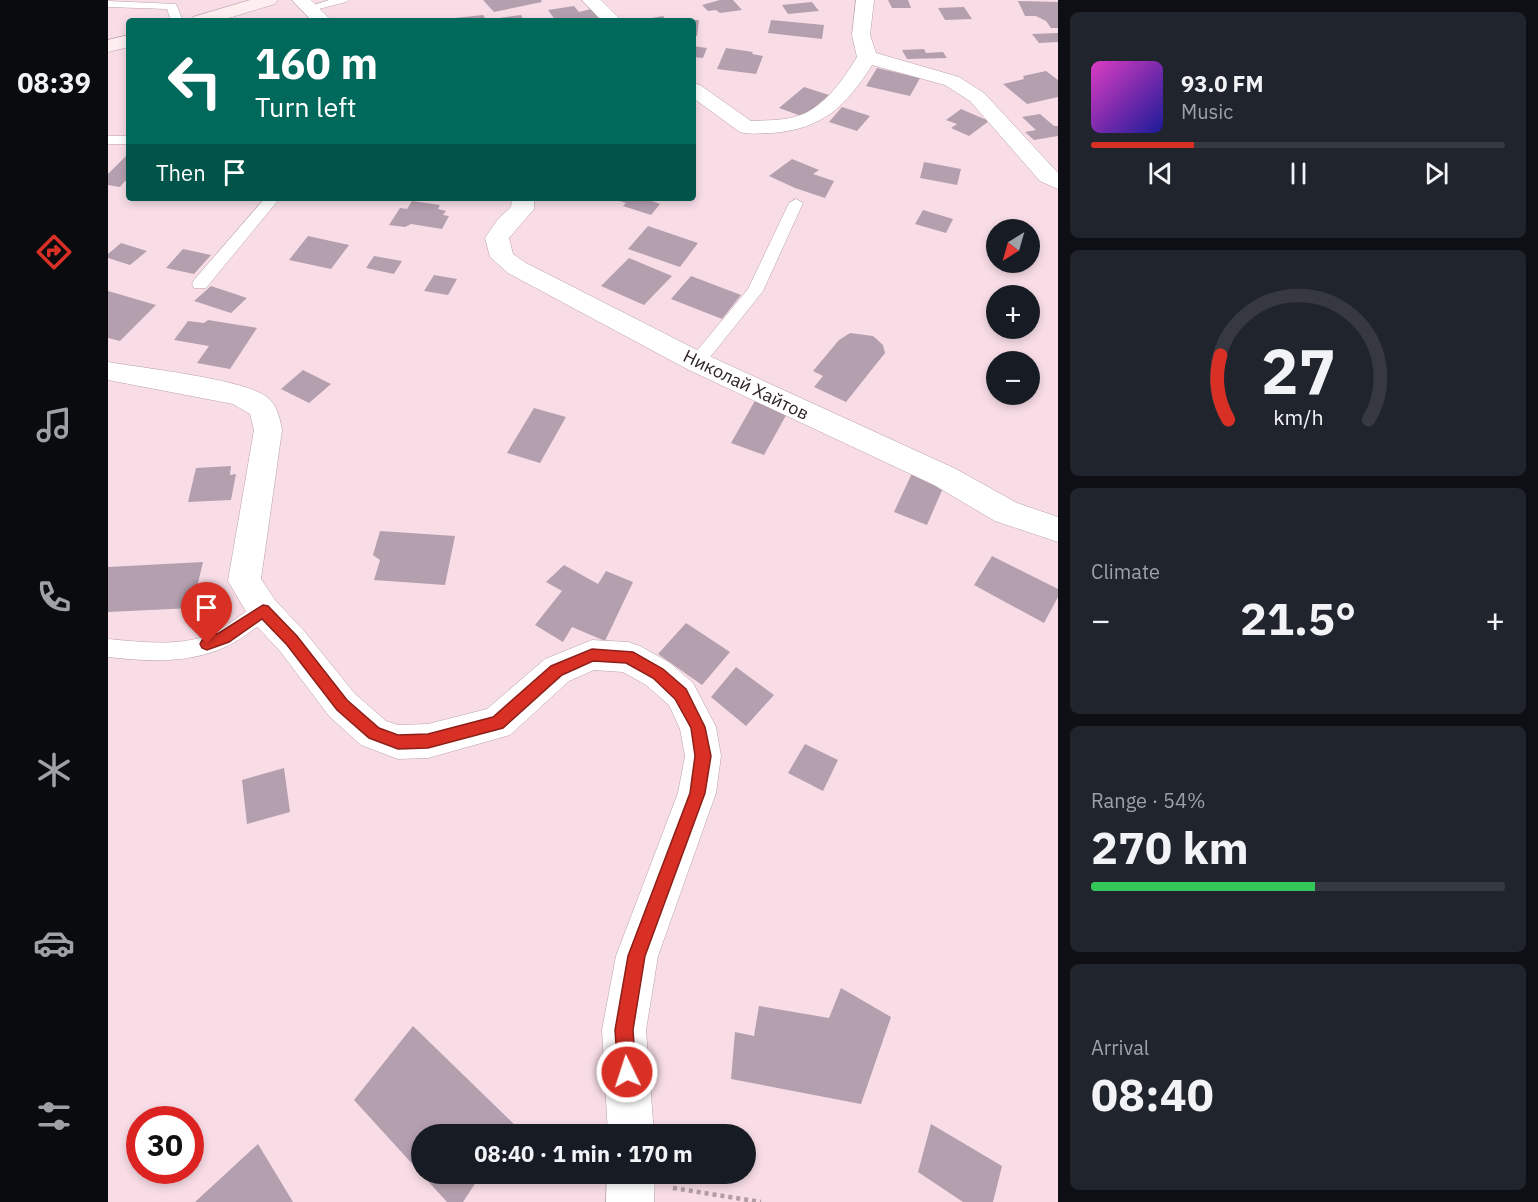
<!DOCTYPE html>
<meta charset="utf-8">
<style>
:root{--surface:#171b24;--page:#20242c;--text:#f1f3f6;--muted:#9ea1a6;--line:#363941;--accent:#d93025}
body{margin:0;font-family:"IBM Plex Sans",sans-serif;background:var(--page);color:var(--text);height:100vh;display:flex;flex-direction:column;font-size:22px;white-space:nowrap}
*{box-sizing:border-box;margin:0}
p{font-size:20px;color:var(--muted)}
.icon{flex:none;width:33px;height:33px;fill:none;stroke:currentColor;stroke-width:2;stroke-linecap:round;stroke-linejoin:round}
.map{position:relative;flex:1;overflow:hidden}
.details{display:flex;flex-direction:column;gap:12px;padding:12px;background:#0d0f14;width:480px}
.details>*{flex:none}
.banner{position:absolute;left:18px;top:18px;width:570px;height:183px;border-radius:6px;box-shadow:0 3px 9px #0003;background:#00695c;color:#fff;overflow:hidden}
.needle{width:39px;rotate:217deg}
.tools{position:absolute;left:878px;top:219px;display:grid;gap:12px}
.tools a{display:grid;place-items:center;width:54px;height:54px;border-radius:50%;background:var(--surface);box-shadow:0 3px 9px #0003;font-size:30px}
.speed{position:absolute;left:18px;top:1106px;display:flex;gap:12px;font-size:30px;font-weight:700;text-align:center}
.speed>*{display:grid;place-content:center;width:78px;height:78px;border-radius:50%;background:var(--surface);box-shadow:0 3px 9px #0003;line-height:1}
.speed .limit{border:9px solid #d22;background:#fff;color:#111}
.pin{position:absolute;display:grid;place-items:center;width:51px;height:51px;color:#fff;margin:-62px -26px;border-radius:50% 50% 50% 0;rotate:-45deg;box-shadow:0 0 6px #0007}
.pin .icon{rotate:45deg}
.me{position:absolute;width:66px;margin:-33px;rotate:356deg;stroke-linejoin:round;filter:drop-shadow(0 0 4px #0008)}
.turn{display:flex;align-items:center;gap:21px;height:126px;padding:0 30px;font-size:27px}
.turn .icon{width:78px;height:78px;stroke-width:2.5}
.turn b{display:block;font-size:42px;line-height:51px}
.then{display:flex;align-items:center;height:57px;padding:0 30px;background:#0003;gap:12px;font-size:22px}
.big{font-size:45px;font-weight:700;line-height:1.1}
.details .tile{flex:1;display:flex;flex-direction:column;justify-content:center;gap:9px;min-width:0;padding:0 21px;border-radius:9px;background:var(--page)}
.details .dial{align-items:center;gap:0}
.dial svg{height:156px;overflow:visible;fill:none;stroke:var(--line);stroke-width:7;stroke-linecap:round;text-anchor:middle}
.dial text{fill:var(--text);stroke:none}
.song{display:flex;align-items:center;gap:18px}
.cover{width:72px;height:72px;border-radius:9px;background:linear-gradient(135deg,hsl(310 70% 55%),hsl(240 70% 35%))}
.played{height:6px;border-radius:3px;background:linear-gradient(90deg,var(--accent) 25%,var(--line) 25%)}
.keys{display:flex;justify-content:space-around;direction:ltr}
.heat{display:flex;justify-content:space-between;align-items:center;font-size:33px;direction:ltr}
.charge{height:9px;border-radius:4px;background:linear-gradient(90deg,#34c759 54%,var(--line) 0)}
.trip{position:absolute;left:303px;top:1124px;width:345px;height:60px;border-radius:30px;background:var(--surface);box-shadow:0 3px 9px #0003;font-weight:700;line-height:60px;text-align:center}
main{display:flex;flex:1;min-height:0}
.tabs{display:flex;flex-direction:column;width:108px;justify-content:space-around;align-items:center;background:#090b0e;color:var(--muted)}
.tabs .icon{width:42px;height:42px}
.tabs .active{color:var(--accent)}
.tabs b{font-size:27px;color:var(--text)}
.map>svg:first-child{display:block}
.building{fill:#b49fae}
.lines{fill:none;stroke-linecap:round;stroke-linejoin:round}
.service-casing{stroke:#baa1aa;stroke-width:1}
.minor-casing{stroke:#baa1aa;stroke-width:1}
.secondary-casing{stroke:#baa1aa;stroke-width:1}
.path{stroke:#b39ea6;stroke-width:4.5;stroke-dasharray:4 4;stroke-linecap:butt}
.service{fill:#fff;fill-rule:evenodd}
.minor{fill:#fff;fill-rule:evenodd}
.secondary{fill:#feeef0;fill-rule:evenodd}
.route{fill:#d93025;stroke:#8d1f18;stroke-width:1.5}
.labels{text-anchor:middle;stroke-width:5;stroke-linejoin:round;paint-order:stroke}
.street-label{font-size:18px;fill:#2f2529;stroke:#fff}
</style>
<main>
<nav class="tabs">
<b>08:39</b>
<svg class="icon active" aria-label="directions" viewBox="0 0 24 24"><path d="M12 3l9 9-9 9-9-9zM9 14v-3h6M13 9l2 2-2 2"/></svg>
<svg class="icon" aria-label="music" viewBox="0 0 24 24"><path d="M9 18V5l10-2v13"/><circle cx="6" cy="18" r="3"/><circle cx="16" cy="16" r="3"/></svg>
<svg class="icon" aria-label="phone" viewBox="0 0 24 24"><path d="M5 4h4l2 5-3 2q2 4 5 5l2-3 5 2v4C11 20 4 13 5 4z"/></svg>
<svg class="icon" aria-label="climate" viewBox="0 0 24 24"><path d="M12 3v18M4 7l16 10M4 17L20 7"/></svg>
<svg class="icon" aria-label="car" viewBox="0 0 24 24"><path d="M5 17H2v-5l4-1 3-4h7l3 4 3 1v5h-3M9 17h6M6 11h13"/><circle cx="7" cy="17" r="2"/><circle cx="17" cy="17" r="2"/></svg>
<svg class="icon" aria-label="filters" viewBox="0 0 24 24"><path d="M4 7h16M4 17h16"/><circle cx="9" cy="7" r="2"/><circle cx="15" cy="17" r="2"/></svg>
</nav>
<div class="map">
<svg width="950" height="1202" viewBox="0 0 950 1202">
<rect width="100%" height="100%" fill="#f8dde7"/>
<!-- building -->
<path class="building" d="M375 0H433L434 2 386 12Z
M612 0H625L634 10 612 13 608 10 600 11 594 5Z
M780 0H800L803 8H784Z
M910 1 950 2V28H943L938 21 928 16H917Z
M704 2 711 11 680 14 674 5Z
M466 6 471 12 483 9 492 20 448 21 440 10Z
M856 7 864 19 837 20 830 8Z
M375 15 379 21H348L347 18Z
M413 15 416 21H385L384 19Z
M555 16 559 21H532V20Z
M585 20H591L589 36H585Z
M663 20 716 25 714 39 660 33Z
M950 33V42L931 43 924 34Z
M585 46 599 48 595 58 585 57Z
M618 48 645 52 644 54 655 56 648 74 609 69Z
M816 49 818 53 835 52 839 58 799 59 794 50Z
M769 68 812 78 802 96 758 86Z
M938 71 950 80V97L919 104 895 84 916 79 915 76Z
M696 87 721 95 696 117 671 108Z
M734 107 762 116 749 131 721 122Z
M853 109 881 121 861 136 843 128 849 124 838 120Z
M932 114 946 126H950V136L926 140 917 132 928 130 914 117Z
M19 155 21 181H17L12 187 0 185V174Z
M684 159 711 170 705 174 726 181 717 198 687 188 661 176Z
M816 162 853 169 849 185 812 178Z
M502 198H547L544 201 552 204 543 215 515 206 518 203Z
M304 201 332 205 330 209 338 211 335 215 341 216 334 229 303 224 297 227 281 225 292 208 299 209Z
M815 210 845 219 838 233 807 224Z
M540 226 590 243 572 267 520 249Z
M200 236 241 245 223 269 181 260Z
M13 243 39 251 22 265 0 258V254Z
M75 249 103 255 86 274 58 268Z
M266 256 294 261 286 274 258 268Z
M521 258 564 276 536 305 493 286Z
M326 275 349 279 340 295 316 291Z
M583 276 633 295 614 319 563 299Z
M103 286 139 298 123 313 86 301Z
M0 291 48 305 12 341 0 338Z
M100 320 149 328 122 369 89 363 101 346 66 340 80 321 96 323Z
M742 333 765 336 775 345 777 353 738 402 706 387 715 376 705 371 731 340Z
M195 370 223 384 201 403 173 389Z
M648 399 681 410 656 455 623 443Z
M426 408 458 417 432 463 399 453Z
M123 466 122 475 128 474 123 500 80 502 88 468Z
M806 469 838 481 819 525 786 512Z
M272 531 347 536 337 585 266 580 272 560 265 555Z
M884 556 950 589V597L936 623 866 585Z
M95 562 84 608 0 612V567Z
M456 565 490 584 498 571 525 582 497 641 464 627 455 642 427 625 454 591 438 582Z
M578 623 622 652 594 685 550 654Z
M628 667 666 695 638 726 603 697Z
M697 744 730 760 715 791 680 773Z
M176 768 182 812 139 824 134 780Z
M733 988 783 1017 753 1104 623 1079 627 1032 646 1036 651 1006 721 1018Z
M305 1026 407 1125 401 1134H314V1173H374L355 1202H339L246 1100Z
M823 1124 894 1166 885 1202H855L810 1172Z
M150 1144 185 1202H87Z"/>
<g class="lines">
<!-- service casing -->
<g class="service-casing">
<path id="service" d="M221 0H240L238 2 203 11 197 8Z
M0 1 68 4 75 21H63L59 9 0 7Z
M0 136H21V144H0Z
M157 198H172L98 288H86L84 284 86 280Z
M688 199 695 203 655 291 595 366H583L580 362 583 358 640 289 681 203Z
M155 601 162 604 166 610C161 620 151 625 142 632 100 664 51 663 0 657V639C35 642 77 648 110 631 123 623 135 613 148 604Z"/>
</g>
<!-- minor casing -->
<g class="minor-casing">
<path id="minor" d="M184 0H203L224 21H204Z
M474 0H493L514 21H494Z
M748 0H766L762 35 768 53 851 77 876 93 950 173V189L932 181 862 101 837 85 764 65C738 106 715 129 664 133 653 133 642 135 632 132L585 98V83L592 85 643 121C657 120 672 121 686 117 714 111 735 80 749 57L744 35Z
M404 198H426V209L401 238 405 254 418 263 599 355 848 469 909 503 950 517V542L887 521 826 485 579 369 400 273 382 257 377 238 390 219 403 207Z
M0 362C34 368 136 379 159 397 169 405 172 418 174 430L153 579 167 600 196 631 247 694 278 721 290 725 320 724 379 709 437 659 484 640 520 642 532 646 562 663 585 683 608 727 613 756 608 793 550 956 538 1030 546 1134H500L494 1030 508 956 570 793 577 756 572 729 561 705 538 685 515 672 486 670 461 681 402 735 320 758 290 759 253 745 221 716 172 651 143 620 120 581 146 430 142 414 125 404 0 380Z
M499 1173H547L546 1202H498Z"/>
</g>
<!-- secondary casing -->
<g class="secondary-casing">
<path id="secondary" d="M142 0H170L167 4 111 21H83L85 17Z
M21 35V47L0 52V40Z"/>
</g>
<!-- path -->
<path class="path" d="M565 1188 653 1202"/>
<!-- service -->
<use href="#service" class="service"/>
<!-- minor -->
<use href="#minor" class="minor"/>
<!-- secondary -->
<use href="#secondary" class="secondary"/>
</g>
<!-- route -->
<path class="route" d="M155 605 160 606 189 636 239 700 271 728 290 735 320 734 385 717 443 666 484 649 525 652 555 669 578 689 597 727 603 756 597 793 537 956 525 1030 528 1072 525 1078 519 1081 512 1078 510 1072 507 1030 520 956 582 793 587 756 583 728 567 699 545 678 518 663 485 661 454 675 395 728 320 748 290 749 261 738 229 710 179 645 154 619 121 642 99 650 94 648 92 644 94 640 111 633Z"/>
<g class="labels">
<!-- street labels -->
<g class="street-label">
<text transform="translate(638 385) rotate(26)" y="6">Николай Хайтов</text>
</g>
</g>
</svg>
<div class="tools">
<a><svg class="needle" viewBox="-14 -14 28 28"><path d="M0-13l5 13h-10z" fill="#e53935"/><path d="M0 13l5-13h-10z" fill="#9ea1a6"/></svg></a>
<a>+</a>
<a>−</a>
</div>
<div class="speed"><div class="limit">30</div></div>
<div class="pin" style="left:99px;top:644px;background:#d93025"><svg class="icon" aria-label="arrive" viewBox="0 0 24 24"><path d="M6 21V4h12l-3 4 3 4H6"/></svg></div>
<svg class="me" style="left:519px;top:1072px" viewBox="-20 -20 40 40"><circle r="17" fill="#d93025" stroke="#fff" stroke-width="3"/><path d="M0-11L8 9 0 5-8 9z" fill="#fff"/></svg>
<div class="trip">08:40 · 1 min · 170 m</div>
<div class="banner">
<div class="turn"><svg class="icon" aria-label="left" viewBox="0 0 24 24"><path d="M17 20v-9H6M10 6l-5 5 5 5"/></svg><div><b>160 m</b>Turn left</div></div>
<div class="then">Then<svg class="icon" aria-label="arrive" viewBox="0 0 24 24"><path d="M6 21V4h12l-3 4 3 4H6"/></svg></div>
</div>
</div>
<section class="details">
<div class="tile">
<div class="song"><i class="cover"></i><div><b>93.0 FM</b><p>Music</p></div></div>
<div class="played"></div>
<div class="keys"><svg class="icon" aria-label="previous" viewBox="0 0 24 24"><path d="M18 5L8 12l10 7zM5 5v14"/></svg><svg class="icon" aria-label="pause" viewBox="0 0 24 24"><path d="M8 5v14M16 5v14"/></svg><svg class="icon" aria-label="next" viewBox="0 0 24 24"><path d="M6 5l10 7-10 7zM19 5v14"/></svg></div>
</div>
<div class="tile dial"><svg viewBox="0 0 100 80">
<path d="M14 69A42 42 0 1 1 86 69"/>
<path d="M14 69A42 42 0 0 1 10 36" stroke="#d93025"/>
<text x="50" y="56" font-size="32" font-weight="700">27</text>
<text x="50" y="72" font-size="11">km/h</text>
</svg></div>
<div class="tile"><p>Climate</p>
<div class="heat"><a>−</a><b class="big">21.5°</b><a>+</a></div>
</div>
<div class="tile"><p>Range · 54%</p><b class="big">270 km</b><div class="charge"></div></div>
<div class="tile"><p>Arrival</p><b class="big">08:40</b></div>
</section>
</main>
